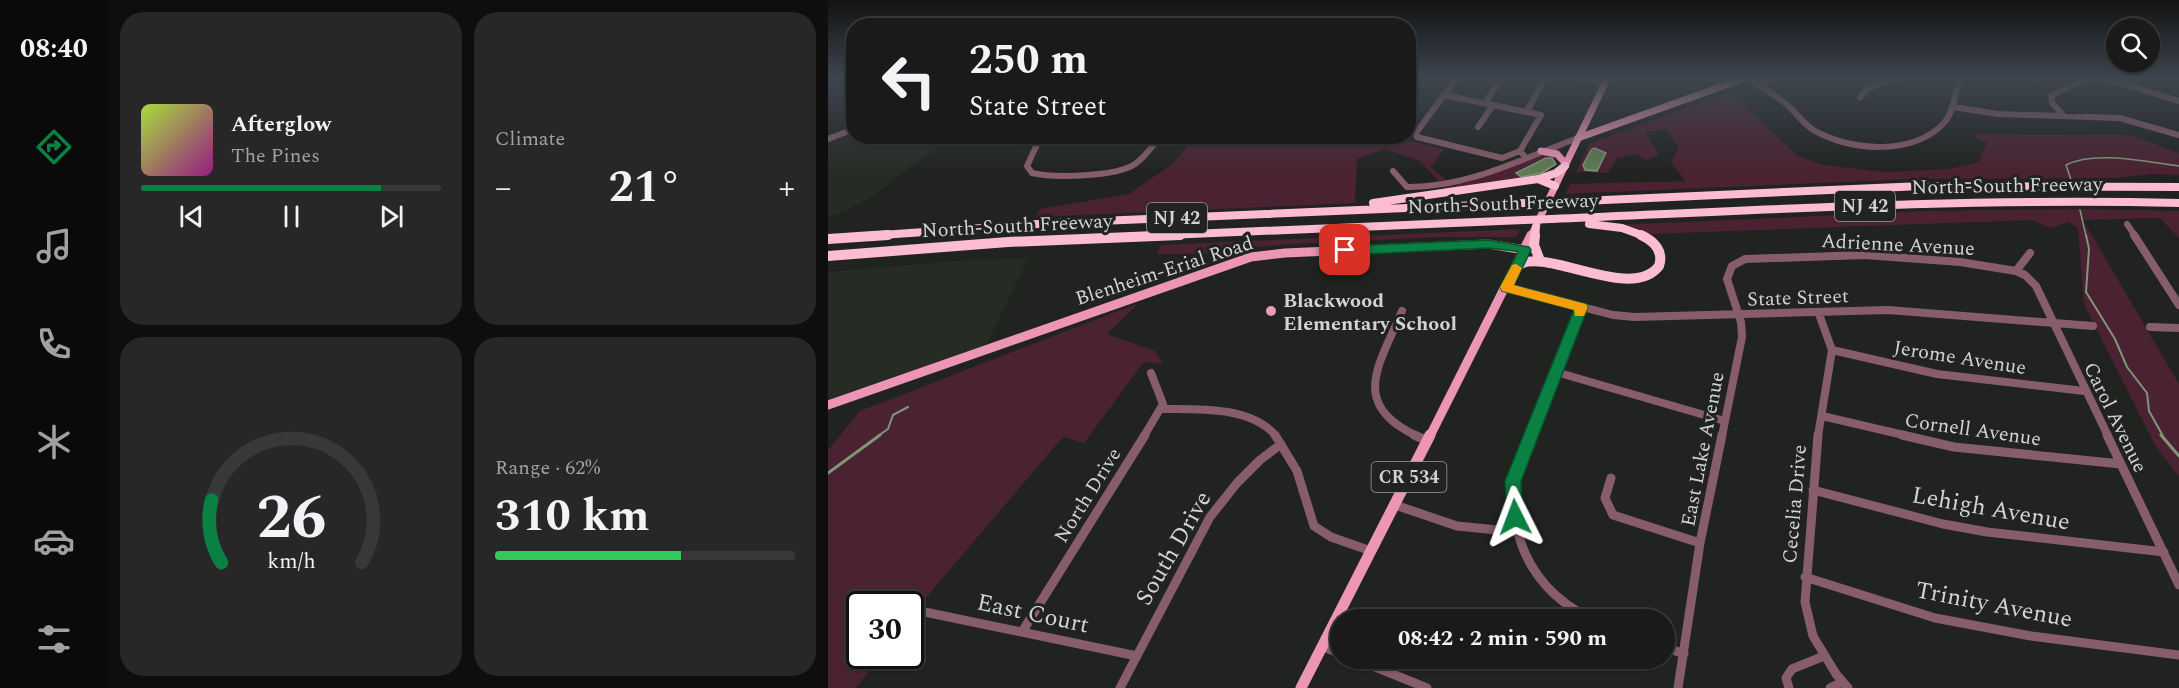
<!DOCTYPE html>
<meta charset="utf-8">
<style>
:root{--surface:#191a19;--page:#262726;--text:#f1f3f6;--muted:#9fa1a2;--line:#373838;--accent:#0b8043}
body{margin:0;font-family:Spectral,serif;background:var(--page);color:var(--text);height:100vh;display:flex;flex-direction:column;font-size:22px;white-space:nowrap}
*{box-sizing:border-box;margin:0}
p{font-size:20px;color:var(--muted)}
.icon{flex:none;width:33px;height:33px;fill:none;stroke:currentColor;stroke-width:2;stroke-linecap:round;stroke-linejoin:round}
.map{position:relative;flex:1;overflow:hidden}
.side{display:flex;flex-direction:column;gap:12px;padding:12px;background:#0e0e0e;width:720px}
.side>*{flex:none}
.top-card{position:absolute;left:18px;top:18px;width:570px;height:126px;border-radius:24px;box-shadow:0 2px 4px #0004,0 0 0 2px var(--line);background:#191a19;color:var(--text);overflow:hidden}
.fabs{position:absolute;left:1278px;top:18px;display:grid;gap:12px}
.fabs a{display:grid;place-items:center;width:54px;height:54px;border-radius:50%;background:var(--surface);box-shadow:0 2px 4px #0004,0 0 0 2px var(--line);font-size:30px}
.speed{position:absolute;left:18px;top:591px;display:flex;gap:12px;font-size:30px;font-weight:700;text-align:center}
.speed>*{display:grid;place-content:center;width:78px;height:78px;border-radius:50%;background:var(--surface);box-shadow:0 2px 4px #0004,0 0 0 2px var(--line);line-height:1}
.speed .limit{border:3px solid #111;border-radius:9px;background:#fff;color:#111}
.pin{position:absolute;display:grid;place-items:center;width:51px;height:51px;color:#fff;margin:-26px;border-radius:12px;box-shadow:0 3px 9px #0006}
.me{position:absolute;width:66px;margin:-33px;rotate:357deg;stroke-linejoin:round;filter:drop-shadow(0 0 4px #0008)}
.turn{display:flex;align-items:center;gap:21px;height:126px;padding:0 24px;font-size:27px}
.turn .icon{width:78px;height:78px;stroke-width:2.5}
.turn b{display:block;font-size:42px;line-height:51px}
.big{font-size:45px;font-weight:700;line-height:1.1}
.side .card{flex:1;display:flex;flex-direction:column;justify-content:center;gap:9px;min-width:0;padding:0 21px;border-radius:24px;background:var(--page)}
.side .dial{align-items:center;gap:0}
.dial svg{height:156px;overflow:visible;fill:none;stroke:var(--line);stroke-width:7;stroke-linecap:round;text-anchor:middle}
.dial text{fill:var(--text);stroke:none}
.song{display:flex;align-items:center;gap:18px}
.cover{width:72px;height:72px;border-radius:9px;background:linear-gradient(135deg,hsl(80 70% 55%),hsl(310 70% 35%))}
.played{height:6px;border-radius:3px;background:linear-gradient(90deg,var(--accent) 80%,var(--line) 80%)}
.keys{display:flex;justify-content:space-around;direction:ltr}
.heat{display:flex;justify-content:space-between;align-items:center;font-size:33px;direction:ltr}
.charge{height:9px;border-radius:4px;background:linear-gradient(90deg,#34c759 62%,var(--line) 0)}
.side .tiles{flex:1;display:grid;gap:12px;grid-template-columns:repeat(2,1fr)}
.trip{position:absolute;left:502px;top:609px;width:345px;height:60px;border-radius:30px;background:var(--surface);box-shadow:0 2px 4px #0004,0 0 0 2px var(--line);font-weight:700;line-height:60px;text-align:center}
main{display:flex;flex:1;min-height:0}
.dock{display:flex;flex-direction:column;width:108px;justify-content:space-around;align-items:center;background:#0a0a0a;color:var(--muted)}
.dock .icon{width:42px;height:42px}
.dock .active{color:var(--accent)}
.dock b{font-size:27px;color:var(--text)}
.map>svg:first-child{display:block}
.built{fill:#262b24}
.green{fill:#4a2231}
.water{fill:#5e7c53;stroke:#819679;stroke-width:1.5}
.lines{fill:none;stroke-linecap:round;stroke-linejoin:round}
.stream-far2{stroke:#819679;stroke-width:1.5}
.stream-far1{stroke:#819679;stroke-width:2}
.stream{stroke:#819679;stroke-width:3}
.minor-far2{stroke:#875d6b;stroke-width:6}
.minor-far1{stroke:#875d6b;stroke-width:8}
.minor{stroke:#875d6b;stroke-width:9}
.major-far2{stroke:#ec95b4;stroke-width:7}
.major-far1{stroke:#ec95b4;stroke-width:9}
.major{stroke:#ec95b4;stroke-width:11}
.highway-far1{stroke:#fcbcd1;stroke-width:8}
.highway{stroke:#fcbcd1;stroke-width:10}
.highway-bridge{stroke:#fcbcd1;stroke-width:8}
.route{fill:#0b8043;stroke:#07532c;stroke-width:1.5}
.slow{fill:#f59e0b}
.poi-dot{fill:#ef9ab8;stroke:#212321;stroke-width:2}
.labels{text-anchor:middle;stroke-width:6;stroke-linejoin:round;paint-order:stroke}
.shield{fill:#212321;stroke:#9d9e9d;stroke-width:1.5}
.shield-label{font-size:18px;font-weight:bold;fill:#d2d3d2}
.street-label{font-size:20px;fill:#d2d3d2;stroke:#212321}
.poi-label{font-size:20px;font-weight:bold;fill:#d2d3d2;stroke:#212321;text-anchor:start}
.near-street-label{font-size:24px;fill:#d2d3d2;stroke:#212321}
</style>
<main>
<nav class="dock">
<b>08:40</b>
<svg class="icon active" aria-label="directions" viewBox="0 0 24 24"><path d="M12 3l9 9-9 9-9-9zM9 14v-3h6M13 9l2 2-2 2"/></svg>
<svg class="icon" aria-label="music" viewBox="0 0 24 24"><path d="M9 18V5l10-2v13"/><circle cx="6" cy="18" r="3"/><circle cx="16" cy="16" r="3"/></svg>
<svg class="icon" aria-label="phone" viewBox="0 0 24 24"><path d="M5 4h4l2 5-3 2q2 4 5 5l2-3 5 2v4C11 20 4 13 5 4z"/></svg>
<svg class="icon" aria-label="climate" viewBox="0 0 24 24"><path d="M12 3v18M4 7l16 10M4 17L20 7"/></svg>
<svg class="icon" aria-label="car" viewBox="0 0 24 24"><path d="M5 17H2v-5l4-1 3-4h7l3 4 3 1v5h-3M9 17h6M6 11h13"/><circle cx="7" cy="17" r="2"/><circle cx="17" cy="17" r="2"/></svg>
<svg class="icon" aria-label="filters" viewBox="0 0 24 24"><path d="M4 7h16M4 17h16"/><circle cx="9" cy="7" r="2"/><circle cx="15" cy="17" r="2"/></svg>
</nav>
<section class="side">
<div class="tiles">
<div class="card">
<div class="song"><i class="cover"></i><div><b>Afterglow</b><p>The Pines</p></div></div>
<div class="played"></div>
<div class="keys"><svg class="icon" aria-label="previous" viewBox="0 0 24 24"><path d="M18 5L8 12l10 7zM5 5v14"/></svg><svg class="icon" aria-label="pause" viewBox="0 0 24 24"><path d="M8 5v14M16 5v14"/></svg><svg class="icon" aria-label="next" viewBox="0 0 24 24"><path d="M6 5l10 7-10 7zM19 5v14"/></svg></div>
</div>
<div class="card"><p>Climate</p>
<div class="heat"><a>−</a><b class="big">21°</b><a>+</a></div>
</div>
<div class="card dial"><svg viewBox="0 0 100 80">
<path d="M14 69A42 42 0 1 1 86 69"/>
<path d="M14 69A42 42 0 0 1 9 37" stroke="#0b8043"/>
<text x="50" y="56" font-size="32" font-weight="700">26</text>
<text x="50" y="72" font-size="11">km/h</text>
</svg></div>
<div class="card"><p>Range · 62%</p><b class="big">310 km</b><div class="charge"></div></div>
</div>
</section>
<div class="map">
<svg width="1351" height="688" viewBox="0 0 1351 688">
<rect width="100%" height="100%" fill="#212321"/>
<!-- built -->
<path class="built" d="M25 132 26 136 122 137 45 196 16 212 0 217V142Z
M201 258 159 344 0 400V272L139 260Z"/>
<!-- green -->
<path class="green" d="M902 92 970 156 995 165 1057 172 1120 169 1152 162 1153 155 1159 143 1148 137 1150 134 1294 135 1305 136 1351 153V175L1323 174 1288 178 1087 179 737 194 742 184 857 181 843 162 851 148 837 129 817 132 831 155 818 160 808 154 789 158 780 173 748 172 761 144Z
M368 137H565L616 149 603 167 625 186 736 143 719 176 708 175 619 190 592 161 557 149 529 159 527 202 530 203 208 217 212 209 301 194 344 164Z
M1251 209 1351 211V238L1332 218 1255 220 1351 384V477L1327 445 1256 304 1250 228 1240 222 1222 228 1204 220 822 234 789 225 1101 211Z
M692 229 688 237H614L464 244 430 247 407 253 329 254 332 245Z
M311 303 279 334 327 351 335 364 316 362 256 443 235 437 83 615 82 604H32V656H52L28 688H0V450L32 411Z"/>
<!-- water -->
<path class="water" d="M766 148 778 153 769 171 757 170 755 165 763 150Z
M718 158H724L728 164 714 173 693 177 688 173Z"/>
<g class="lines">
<!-- stream-far2 -->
<path class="stream-far2" d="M1243 180 1238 165C1267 150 1319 162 1351 166
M1252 210 1258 236"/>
<!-- stream-far1 -->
<path class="stream-far1" d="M1258 235 1261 249 1258 292 1287 339 1299 367 1319 393 1321 411 1335 436
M50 436 60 429 65 415 80 407"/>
<!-- stream -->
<path class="stream" d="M1333 435 1351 456
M0 473 52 435"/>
<!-- minor-far2 -->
<path class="minor-far2" d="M630 77 616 95 713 115 692 151 697 157
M756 77 775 85
M919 77C931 86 945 93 957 103 968 112 975 124 987 131 1025 151 1084 156 1116 123 1128 110 1124 90 1136 77
M931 85 948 77
M616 95 588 133 589 137 674 158 692 151
M1032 98 1039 89 1070 77
M657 103 674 77
M1125 107 1170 114 1292 118 1351 135
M702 112 700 109 718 77
M1236 116 1224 103 1223 96C1235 90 1248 81 1263 80 1289 79 1325 94 1351 101
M650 127 665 105
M213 136 199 166 204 173C226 178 288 177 307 164 317 157 325 145 333 136
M0 139 26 129
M565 171 579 187C639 188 695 158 750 138
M1299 224 1307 236"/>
<!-- minor-far1 -->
<path class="minor-far1" d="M1306 235 1351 305
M1188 271 1202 253
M678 287 785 315 807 317 1060 310 1265 326
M574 311C552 364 520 404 589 436
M1322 327 1351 328
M1004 350 1109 374 1256 391
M728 372 897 421
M333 409C369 409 423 406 448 436
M994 416 1080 436
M316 436 335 404 323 373
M702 436 753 307
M894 436 914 337 913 322 899 279 904 266 917 259 1037 255 1132 262 1188 271 1197 275 1208 286 1280 436
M990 436 1004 350 991 314"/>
<!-- minor -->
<path class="minor" d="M447 435 469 471 486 526 503 537 543 551
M586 435 600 441
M703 435C697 449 690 463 686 478 683 493 685 509 688 524 697 570 724 600 765 620
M990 435 977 602 985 636 1008 674 1020 688
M1074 435 1126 447 1293 464
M1279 435 1351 585
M783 478 777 498 785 515 872 543
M985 490 1115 524 1159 532 1336 552
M567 505 629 526 689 532
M977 577 1107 618 1203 636 1351 655
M92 611 309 656
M194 632 317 435
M494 646 513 654
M837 647 856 654
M525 658 599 688
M292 688 382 517 409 483 432 460 453 444
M850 688 872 543 894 435
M961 688 958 678 964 669 996 656
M1002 688 1014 682"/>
<!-- major-far2 -->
<path class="major-far2" d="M750 138 920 77
M713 151 729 154 738 164
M703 236 780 77"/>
<!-- major-far1 -->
<path class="major-far1" d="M0 405 423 257 457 253 660 244 697 250
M602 436 703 235"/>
<!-- major -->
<path class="major" d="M473 688 602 435"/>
<!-- highway-far1 -->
<path class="highway-far1" d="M711 179 728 173 737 166
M731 202 1094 186 1351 187
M545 203 710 179 727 186
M724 219C933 210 1142 198 1351 203
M761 224 794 228 816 236
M39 236 224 223 698 203
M316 236 696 220
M707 236 708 227"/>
<!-- highway -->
<path class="highway" d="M707 235 706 245 711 258
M0 239 60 235
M0 256 180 242 352 235
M689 266C715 245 803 303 831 266 836 251 826 241 813 235"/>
<!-- highway-bridge -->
<path class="highway-bridge" d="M698 203 731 202
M696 220 724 219"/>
</g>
<!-- sky -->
<linearGradient id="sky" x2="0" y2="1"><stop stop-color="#121312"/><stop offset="0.45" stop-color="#3d454e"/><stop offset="1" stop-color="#3d454e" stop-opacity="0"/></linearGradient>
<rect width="1351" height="173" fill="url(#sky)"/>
<!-- route -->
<path class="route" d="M660 240 701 247 703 250 686 285 758 304 760 307 693 481 695 517 692 522 687 524 681 522 679 517 677 481 746 310 674 291 672 287 690 252 687 251 660 248 517 255 511 250 517 246Z"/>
<!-- slow -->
<path class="slow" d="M688 264 694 268 686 285 758 304 760 307 756 316H747L746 310 674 291 672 287 684 265Z"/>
<!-- markers -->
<circle class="poi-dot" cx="443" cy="311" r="6"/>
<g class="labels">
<!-- shield labels -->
<g class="shield">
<rect x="1007" y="191" width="60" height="30" rx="4.5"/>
<rect x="319" y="203" width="60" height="30" rx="4.5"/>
<rect x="543.5" y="462" width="75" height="30" rx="4.5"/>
</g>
<g class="shield-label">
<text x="1037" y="212">NJ 42</text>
<text x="349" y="224">NJ 42</text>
<text x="581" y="483">CR 534</text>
</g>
<!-- street labels -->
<g class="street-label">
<text transform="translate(1179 185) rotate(-1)" y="7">North-South Freeway</text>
<text transform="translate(675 203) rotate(-2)" y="7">North-South Freeway</text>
<text transform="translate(189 225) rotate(-3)" y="7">North-South Freeway</text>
<text transform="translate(1070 244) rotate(3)" y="7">Adrienne Avenue</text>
<text transform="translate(336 270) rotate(-18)" y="7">Blenheim-Erial Road</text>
<text transform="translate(970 297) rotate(-2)" y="7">State Street</text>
<text transform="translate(1132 357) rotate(9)" y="7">Jerome Avenue</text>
<text transform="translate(1288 417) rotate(64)" y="7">Carol Avenue</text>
<text transform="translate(1145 429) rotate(8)" y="7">Cornell Avenue</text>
<text transform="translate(874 449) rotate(-79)" y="7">East Lake Avenue</text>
<text transform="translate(259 495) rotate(-58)" y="7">North Drive</text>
<text transform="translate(966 504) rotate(-85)" y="7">Cecelia Drive</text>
</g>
<!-- poi labels -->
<g class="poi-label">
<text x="455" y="307">Blackwood<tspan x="455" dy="23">Elementary School</tspan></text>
</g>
<!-- near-street labels -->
<g class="near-street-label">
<text transform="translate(1163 508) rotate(10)" y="8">Lehigh Avenue</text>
<text transform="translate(345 548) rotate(-60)" y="8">South Drive</text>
<text transform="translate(1166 604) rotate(11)" y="8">Trinity Avenue</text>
<text transform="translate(205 613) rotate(12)" y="8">East Court</text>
</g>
</g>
</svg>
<div class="fabs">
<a><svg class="icon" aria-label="search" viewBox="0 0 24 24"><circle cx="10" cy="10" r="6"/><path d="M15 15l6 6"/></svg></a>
</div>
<div class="speed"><div class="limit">30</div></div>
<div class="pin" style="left:517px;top:250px;background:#d93025"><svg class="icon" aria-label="arrive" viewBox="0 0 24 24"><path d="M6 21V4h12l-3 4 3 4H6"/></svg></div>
<svg class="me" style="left:687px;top:517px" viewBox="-20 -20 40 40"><path d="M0-17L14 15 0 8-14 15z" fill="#0b8043" stroke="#fff" stroke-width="4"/></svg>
<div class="trip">08:42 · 2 min · 590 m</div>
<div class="top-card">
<div class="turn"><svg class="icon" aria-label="left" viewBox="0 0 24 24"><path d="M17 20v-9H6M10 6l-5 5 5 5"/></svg><div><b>250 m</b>State Street</div></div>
</div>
</div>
</main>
